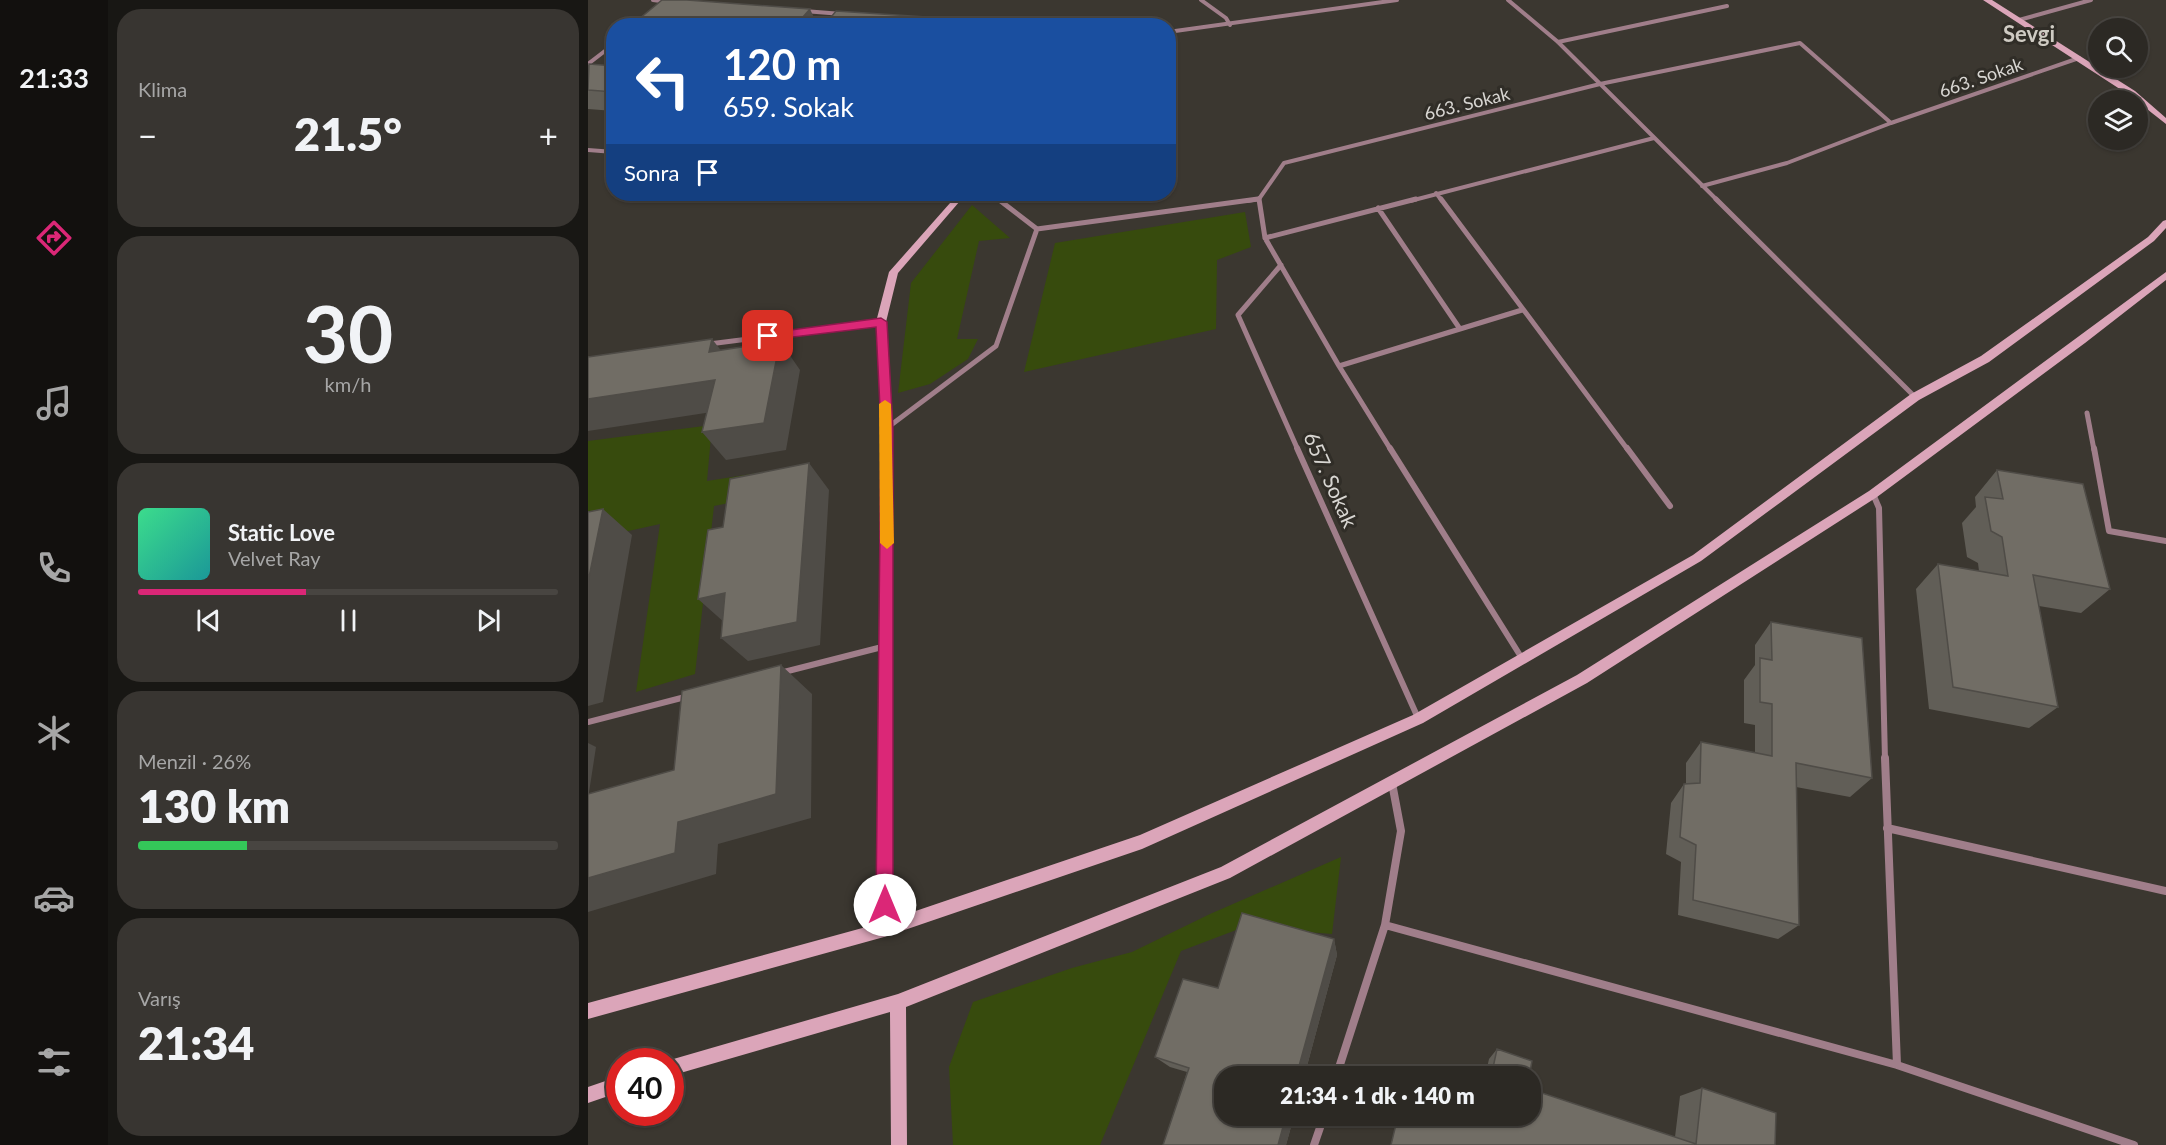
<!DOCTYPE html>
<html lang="tr">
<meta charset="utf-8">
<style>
:root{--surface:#2c2924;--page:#383531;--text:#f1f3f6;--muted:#a6a6a6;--line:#484541;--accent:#db2777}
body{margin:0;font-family:Lato,sans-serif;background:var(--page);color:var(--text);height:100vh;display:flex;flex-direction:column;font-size:22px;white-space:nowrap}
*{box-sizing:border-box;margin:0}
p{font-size:20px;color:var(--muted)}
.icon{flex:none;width:33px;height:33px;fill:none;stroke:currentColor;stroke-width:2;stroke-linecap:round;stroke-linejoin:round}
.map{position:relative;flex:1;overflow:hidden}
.details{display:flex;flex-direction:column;gap:9px;padding:9px;background:#181714;width:480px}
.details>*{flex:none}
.top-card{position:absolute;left:18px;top:18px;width:570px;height:183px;border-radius:24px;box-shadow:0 2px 4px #0004,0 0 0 2px var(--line);background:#1a4fa0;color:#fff;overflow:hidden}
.fabs{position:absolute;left:1500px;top:18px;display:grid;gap:12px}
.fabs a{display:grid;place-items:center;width:60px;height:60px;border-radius:50%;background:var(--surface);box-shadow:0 2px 4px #0004,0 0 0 2px var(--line);font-size:30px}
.speed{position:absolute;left:18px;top:1048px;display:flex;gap:12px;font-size:30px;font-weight:700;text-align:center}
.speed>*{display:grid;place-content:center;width:78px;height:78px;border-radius:50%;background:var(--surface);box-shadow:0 2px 4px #0004,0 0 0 2px var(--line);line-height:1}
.speed .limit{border:9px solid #d22;background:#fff;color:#111}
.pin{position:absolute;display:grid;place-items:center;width:51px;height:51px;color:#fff;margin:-26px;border-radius:12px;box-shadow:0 3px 9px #0006}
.me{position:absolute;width:66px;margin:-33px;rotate:0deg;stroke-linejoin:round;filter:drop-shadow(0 0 4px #0008)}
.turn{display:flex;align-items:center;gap:21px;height:126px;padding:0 18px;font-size:27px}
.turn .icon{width:78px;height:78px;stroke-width:2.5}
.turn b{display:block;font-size:42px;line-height:51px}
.then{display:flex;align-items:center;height:57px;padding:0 18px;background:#0003;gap:12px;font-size:22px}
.big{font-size:45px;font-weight:800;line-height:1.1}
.details .card{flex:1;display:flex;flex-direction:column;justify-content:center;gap:9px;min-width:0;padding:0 21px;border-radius:24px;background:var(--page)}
.details .dial{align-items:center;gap:0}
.dial b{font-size:78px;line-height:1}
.song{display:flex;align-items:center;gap:18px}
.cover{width:72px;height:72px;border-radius:9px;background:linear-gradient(135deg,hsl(150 70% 55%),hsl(180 70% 35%))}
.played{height:6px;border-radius:3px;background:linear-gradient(90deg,var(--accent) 40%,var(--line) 40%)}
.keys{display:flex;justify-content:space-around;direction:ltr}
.heat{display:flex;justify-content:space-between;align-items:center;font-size:33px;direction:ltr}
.charge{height:9px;border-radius:4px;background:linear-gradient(90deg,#34c759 26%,var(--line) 0)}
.trip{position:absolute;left:626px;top:1066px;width:327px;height:60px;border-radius:24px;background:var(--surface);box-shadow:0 2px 4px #0004,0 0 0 2px var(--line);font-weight:800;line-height:60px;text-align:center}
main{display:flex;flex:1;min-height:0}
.dock{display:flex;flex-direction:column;width:108px;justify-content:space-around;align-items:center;background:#12100e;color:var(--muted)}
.dock .icon{width:42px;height:42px}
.dock .selected{color:var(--accent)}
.dock b{font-size:27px;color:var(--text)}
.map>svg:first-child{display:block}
.green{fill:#374b0d}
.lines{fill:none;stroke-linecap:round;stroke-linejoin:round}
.street-far3{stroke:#a07e8a;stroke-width:4}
.street-far2{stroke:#a07e8a;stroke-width:5}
.street-far1{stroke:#a07e8a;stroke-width:6}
.street{stroke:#a07e8a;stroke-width:8}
.secondary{fill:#dba5b9;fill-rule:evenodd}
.wall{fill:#615e57}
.shaded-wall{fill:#4f4c47}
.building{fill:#716d65;stroke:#4f4c47;stroke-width:1.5}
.route{fill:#db2777;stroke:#8e194d;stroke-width:1.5}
.slow{fill:#f59e0b}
.labels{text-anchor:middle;stroke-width:6;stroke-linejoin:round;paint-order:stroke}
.far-street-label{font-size:18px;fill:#d8d6d2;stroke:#302d27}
.street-label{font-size:21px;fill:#d8d6d2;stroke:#302d27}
.far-district-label{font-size:22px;font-weight:bold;fill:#cfcbc3;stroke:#302d27}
</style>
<main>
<nav class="dock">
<b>21:33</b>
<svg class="icon selected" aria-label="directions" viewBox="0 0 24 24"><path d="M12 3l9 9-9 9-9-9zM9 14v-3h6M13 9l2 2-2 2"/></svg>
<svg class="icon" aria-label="music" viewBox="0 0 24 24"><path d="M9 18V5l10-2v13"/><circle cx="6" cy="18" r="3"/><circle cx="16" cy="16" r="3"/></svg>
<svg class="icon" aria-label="phone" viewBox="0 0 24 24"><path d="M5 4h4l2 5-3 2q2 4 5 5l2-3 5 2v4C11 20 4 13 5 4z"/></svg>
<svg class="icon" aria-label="climate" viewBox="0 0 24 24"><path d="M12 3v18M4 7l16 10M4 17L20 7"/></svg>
<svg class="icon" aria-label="car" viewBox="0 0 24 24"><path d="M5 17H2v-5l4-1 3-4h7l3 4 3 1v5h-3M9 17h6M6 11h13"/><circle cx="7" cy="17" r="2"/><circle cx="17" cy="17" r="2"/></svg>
<svg class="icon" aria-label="filters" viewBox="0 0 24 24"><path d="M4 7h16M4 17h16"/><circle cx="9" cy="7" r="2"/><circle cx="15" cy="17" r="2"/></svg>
</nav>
<section class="details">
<div class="card"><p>Klima</p>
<div class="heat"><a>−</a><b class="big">21.5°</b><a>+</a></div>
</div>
<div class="card dial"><b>30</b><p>km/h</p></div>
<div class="card">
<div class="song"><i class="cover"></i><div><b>Static Love</b><p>Velvet Ray</p></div></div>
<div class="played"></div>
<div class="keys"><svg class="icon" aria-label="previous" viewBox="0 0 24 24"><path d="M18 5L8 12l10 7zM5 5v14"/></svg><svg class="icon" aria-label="pause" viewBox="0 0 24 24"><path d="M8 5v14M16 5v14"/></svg><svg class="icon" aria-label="next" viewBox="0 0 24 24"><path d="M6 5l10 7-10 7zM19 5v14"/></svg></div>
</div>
<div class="card"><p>Menzil · 26%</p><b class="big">130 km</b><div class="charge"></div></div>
<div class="card"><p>Varış</p><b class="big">21:34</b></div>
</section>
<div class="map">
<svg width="1578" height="1145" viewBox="0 0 1578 1145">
<rect width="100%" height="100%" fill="#3b3730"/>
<!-- green -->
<path class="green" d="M384 205 422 238 391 241 369 339H390L380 359 342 384 310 393 323 283Z
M657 212 663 247 629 260 628 329 436 372 467 243Z
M124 425 119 481 220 465 221 487 126 506 107 674 48 692 72 524 0 540V441Z
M753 857 744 934 656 927 593 951 512 1145H365L361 1067 385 1002 484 968 544 952 622 914Z"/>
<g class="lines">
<!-- street-far3 -->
<path class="street-far3" d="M65 0 80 2
M613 0 638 18 642 25
M920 0 970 42 1130 201
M216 11 254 14
M1431 20 1503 0
M393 24 416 26
M580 32 809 0
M970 42 1139 6
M0 64 26 44
M1303 123 1491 58
M0 150 26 152
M848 193 854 201
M403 194 412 201
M659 201 671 199 696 163 1012 84 1212 43 1303 123 1199 163 1114 186
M822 201 1066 138"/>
<!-- street-far2 -->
<path class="street-far2" d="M671 199 677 238
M853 199 1040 450
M1128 199 1327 397
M790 208 872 329
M449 229 670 199
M693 265 650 315 710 450
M121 344 293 322
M751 366 934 310
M1499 413 1506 450
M299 428 408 346 449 229 410 199
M803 450 751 366 677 238 828 199"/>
<!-- street-far1 -->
<path class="street-far1" d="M709 448 830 718
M802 448 935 660
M1039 448 1082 506
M1506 448 1521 531 1578 541
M1285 494 1291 508 1297 760
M192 673 298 646
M0 722 101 696"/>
<!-- street -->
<path class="street" d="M1299 828 1578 891
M797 925 813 831 804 783
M1309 1065 1546 1145
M748 1077 797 925 1309 1065 1297 758
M726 1145 736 1116"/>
<!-- secondary -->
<path class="secondary" d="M1395 0H1404L1547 91 1578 118V124L1541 95Z
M370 194H378L310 273 298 322 304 428V919L552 835 825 715 1105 555 1323 394 1393 356 1560 237 1575 221 1578 220V228L1566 241 1401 362 1331 400 1113 561 835 723 554 849 296 937 0 1019V1003L289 924 294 428 288 322 301 272Z
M1578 272V280L1497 343 1289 497 999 683 642 878 318 1007 319 1145H303L302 1012 82 1076V1062H77L82 1060 310 994 633 867 989 675 1281 491Z
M32 1076V1092L0 1103V1087Z"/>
</g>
<!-- wall -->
<path class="wall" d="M0 65 26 66V111L0 109Z
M1409 470 1522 589 1493 613 1451 606 1470 707 1441 728 1341 709 1328 589 1350 564 1391 571 1390 563 1379 557 1374 523 1388 507 1387 497Z
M1183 622 1284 778 1262 797 1208 787 1211 925 1190 939 1090 915 1093 862 1078 854 1083 803 1096 784H1098V763L1113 742 1167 753V725L1156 723V680L1167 665V645Z
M654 913 746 939 749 955 716 1077H636V1116H706L698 1145H575L599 1072 582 1067 567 1057 595 979 630 988Z
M909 1049 941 1077H897L901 1059Z
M1114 1088 1187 1145H803L1087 1137 1092 1096Z"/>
<!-- shaded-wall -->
<path class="shaded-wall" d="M222 9 230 26H207Z
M124 339 146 367 121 352Z
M192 341 212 370 198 450 138 460 114 432Z
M127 380 150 408 0 431V399Z
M221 463 241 490 232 645 160 661 133 638Z
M15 509 44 535 15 702 0 706V582Z
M137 593V623L110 599Z
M193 665 224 694 223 818 130 844 128 874 0 912V878L90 822Z
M0 743 8 747 0 799Z
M746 939 749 955 716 1077H708Z
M698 1116H706L698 1145H690Z"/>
<!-- building -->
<path class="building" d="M74 0H99L222 9 207 26H67L45 24Z
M248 11 398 21 395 26H236Z
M1 64 26 66V92L0 90Z
M124 339 121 352 192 341 176 423 114 432 127 380 0 399V357Z
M221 463 209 622 133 638 137 593 110 599 120 530 135 527 142 479Z
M1409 470 1495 484 1522 589 1445 575 1470 707 1365 687 1350 564 1420 576 1414 537 1403 531 1397 497 1415 499Z
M15 509 0 582V512Z
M1183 622 1274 638 1284 778 1208 763 1211 925 1105 900 1108 845 1092 837 1096 784 1112 783 1113 742 1184 756V704L1172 702V658L1184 660Z
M193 665 188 794 90 822 87 853 0 878V794L86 770 94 691Z
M654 913 746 939 708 1077H636V1116H698L690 1145H575L601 1068 567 1057 595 979 630 988Z
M909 1049 944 1061 941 1077H903Z
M823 1067 853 1077H820Z
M1114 1088 1188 1113 1187 1145H803L810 1116H942V1089L1108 1144Z"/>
<!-- route -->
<path class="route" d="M293 318 299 322 305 428V905L303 911 297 914 291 911 288 905 293 428 288 327 180 340 175 336 180 333Z"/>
<!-- slow -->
<path class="slow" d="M297 400 303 404 306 543 299 549 292 543 291 404Z"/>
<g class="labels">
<!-- far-street labels -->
<g class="far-street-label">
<text transform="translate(1393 78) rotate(-19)" y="6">663. Sokak</text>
<text transform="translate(879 104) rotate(-14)" y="6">663. Sokak</text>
</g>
<!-- street labels -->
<g class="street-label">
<text transform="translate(742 480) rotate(66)" y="7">657. Sokak</text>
</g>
<!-- far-district labels -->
<g class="far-district-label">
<text x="1441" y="42">Sevgi</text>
</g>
</g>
</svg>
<div class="fabs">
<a><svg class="icon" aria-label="search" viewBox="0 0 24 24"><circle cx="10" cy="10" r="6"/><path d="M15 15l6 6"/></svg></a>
<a><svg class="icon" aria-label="layers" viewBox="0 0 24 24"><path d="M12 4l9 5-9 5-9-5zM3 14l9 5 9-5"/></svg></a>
</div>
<div class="speed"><div class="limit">40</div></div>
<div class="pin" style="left:180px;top:336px;background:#d93025"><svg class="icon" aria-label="arrive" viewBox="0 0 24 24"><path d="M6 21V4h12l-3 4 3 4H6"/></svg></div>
<svg class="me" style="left:297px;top:905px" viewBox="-20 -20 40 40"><circle r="19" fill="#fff"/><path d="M0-13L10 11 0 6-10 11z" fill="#db2777"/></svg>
<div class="trip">21:34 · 1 dk · 140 m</div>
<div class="top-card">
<div class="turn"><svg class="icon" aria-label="left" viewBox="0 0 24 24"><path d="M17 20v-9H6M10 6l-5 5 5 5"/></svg><div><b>120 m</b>659. Sokak</div></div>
<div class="then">Sonra<svg class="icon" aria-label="arrive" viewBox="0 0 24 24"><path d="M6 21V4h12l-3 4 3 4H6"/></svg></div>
</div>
</div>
</main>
